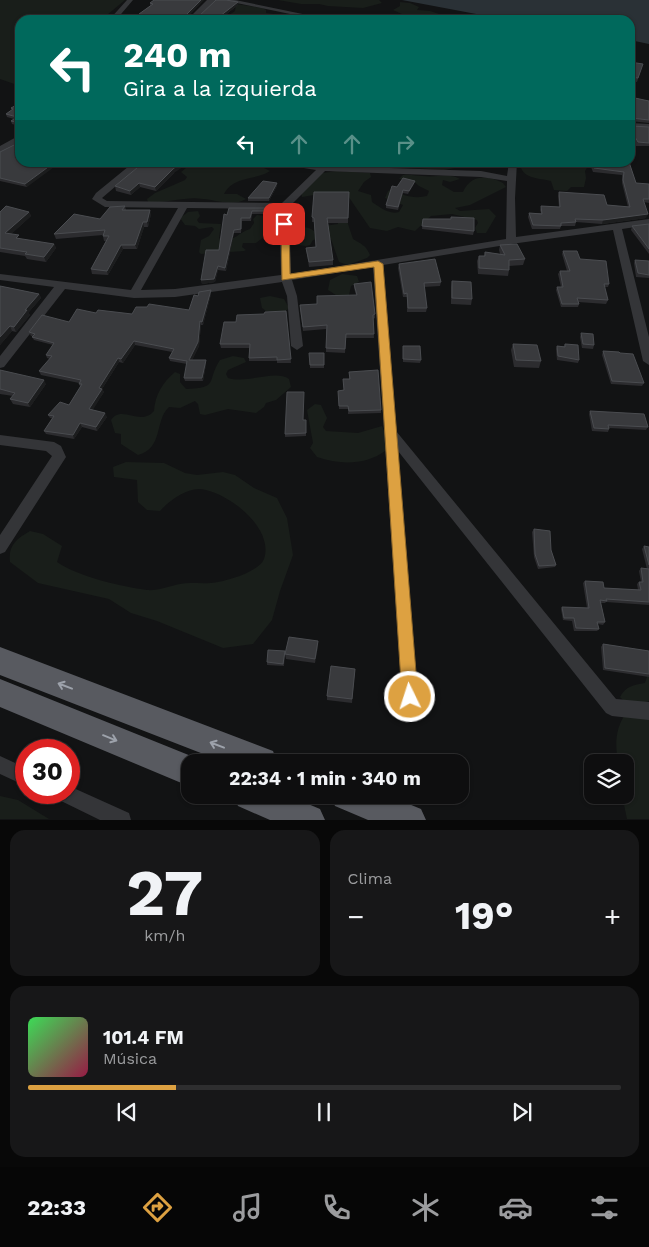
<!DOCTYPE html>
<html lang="es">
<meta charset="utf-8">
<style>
:root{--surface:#0e0e0f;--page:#171718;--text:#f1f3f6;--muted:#9b9c9e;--line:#2e2e2f;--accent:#dda141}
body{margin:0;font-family:"Work Sans",sans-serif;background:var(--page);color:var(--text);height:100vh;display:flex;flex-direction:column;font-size:19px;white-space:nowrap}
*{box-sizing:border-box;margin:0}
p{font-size:16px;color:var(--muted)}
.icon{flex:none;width:28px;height:28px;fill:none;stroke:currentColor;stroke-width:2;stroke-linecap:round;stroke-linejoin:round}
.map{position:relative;height:820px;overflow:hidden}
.sheet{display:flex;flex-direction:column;gap:10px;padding:10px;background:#080808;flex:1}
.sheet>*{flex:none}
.top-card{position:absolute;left:15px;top:15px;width:620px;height:152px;border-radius:15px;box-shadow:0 1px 4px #0004,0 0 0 1px var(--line);background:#00695c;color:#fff;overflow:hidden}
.tools{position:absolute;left:584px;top:754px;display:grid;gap:10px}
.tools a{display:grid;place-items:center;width:50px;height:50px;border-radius:10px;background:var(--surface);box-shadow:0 1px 4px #0004,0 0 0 1px var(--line);font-size:25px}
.speed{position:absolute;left:15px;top:739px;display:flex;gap:10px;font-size:25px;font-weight:700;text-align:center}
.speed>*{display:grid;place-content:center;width:65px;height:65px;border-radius:50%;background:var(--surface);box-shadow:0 1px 4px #0004,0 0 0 1px var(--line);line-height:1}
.speed .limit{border:8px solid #d22;background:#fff;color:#111}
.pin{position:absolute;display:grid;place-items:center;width:42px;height:42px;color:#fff;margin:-21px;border-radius:10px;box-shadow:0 2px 8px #0006}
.me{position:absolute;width:55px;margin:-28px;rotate:356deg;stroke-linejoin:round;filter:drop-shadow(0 0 4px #0008)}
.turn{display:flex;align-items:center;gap:18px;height:105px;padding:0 25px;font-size:22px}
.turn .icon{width:65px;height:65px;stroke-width:2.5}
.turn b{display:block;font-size:35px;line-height:42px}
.lanes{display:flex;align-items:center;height:48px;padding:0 25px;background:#0003;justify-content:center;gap:25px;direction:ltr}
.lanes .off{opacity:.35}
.big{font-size:38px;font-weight:700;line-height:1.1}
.sheet .card{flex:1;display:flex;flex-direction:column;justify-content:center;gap:8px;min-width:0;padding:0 18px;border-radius:15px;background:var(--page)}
.sheet .dial{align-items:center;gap:0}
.dial b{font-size:65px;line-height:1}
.song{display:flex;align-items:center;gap:15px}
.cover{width:60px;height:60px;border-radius:8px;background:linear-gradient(135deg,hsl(130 70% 55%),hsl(340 70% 35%))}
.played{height:5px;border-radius:2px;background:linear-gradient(90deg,var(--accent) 25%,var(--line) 25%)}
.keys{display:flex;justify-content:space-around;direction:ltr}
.heat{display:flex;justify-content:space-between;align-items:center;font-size:28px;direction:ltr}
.sheet .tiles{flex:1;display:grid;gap:10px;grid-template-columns:1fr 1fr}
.card:last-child{grid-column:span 2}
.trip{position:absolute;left:181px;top:754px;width:288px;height:50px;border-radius:15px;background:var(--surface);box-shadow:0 1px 4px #0004,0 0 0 1px var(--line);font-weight:700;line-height:50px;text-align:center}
.dock{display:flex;height:80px;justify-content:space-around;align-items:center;background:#060606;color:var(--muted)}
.dock .icon{width:35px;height:35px}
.dock .current{color:var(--accent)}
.dock b{font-size:22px;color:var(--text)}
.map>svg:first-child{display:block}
.green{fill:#191e1a}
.water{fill:#2a3136}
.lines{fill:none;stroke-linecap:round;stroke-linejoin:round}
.minor{fill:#343538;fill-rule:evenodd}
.tertiary{fill:#343538;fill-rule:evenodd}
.trunk{fill:#585a60;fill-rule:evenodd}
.wall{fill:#2c2c2f}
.shaded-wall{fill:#1c1d1e}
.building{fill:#393a3d;stroke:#4a4c50}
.oneway{stroke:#9da2ab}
.route{fill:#dda141;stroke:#90692a}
</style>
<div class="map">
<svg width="649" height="820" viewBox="0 0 649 820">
<rect width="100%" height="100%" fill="#121314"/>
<!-- green -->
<path class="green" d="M0 0H125L101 20H20V86L0 79Z
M278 0H379L382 3 363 8 328 6 319 4H301Z
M400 2 410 3 419 7 417 10 430 11 442 15 425 18 427 20H406L403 18 404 15 393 10 400 6Z
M236 4 262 8 266 10V13C281 15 296 16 311 20H222L235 11Z
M460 162 455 168 444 170 395 167H413L415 163Z
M192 163C217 163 248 158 270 171 255 181 234 175 224 194H237L246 199C233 207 217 200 203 199 185 196 166 204 148 202L147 199 155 193 185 180 187 177 181 172Z
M520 163H590L585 171 586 178 584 187H571L567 191 554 190 551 181C539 178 521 179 520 163Z
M337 171 370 173 371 177 364 182 358 191 371 195 372 202C380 207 389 215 399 212L403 205 385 198 388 191 392 189C402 196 415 199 427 196L429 191 419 186 412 180 399 179 403 175C411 174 416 176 423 176 436 178 448 172 460 179L450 182 443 180 442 185 454 192H463C471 174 488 175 503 183L506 187 470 205 455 208 460 211 489 209 496 216 486 233H477L475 228 478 223 477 220 452 214 431 216 415 231 398 227 387 231 370 228 348 196 314 195 302 197 301 192 322 173Z
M198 211 200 216 197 220 199 223 221 224 219 238 222 241C236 240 238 233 250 229L254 223 253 219 257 215 266 216 274 224C270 231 263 238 256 243H243L242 247 246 250 244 251 201 254 199 252 201 240 209 236 214 229 212 227 199 229 195 226 185 225 180 218 188 212Z
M338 218 347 221 353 239C361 244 366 245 370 255L367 258 348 265 339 262 331 239 313 240 310 245 306 246 289 244 288 230C298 228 307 224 315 232L324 226 338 224Z
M342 274 357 276 359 282 351 286 349 295 339 297 328 290 330 280Z
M270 296 284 299 289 308 286 311H266L262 308 260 298Z
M233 356 244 358 246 362 228 370 226 374 228 378C248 384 275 369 289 379L291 387 276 400 266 403 264 407 256 413 228 409 205 415 200 414 198 404 195 401 180 408 169 407C154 421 164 448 138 455L121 444V434L115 433 111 420C122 404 140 427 154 411 155 395 163 382 175 372L180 374V382L186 389C220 388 206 381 220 360Z
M315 404 321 405 327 418 323 427 326 431 358 433 382 426 386 435 385 451C366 465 340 465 317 457L310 448 313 443 307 410Z
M126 462 164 463 185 473 197 475 223 472 235 475 254 488 277 498 287 518 293 555 280 591 272 620 253 644 223 648 157 621 131 613 109 599 38 583 10 562C8 546 16 539 30 531L43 534 62 546 57 562C76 576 123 587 147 590 157 591 170 586 180 584 190 582 200 584 211 583 224 582 259 572 264 559 274 529 232 496 206 490 190 485 170 500 160 511L147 510 138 502 137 480 114 477 113 467Z
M649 671V701L635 705 627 704 620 697C626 686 633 685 645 683Z
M626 713 649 719V819H627L622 795H625V762H618C615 744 615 729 626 713Z
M0 796 18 800 49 819H0Z"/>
<!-- water -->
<path class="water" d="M402 0H649V44L630 40V20H508Z"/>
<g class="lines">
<!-- minor -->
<path class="minor" d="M127 0H133L116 20H109Z
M222 0H235L322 18 319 20Z
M630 123 649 124V128L630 127Z
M134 162H144L102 198 107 201 282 203 316 170 267 162C279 162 317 166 325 163L329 166 481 171 507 176 509 162H517L515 198 516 237 649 219V225L622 229 649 337V365L643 361 613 230 511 244 383 265 396 431 616 699 649 702V720L612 716 606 713 398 451 418 697 416 703 410 705 404 703 402 697 373 267 292 280 297 296 303 346 297 350 291 346 287 296 282 282 175 297 134 298 65 289 4 367 0 368V356L54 287 0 280V274L131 290 178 208 105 207 92 199 96 193ZM325 171 481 177 507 181 506 239 291 274 289 207ZM187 208 279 209 281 275 175 289 141 290Z
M0 435 54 442 61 446 66 457 5 552 0 554V535L52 456 46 451 0 445Z
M0 756 26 768V786L0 774Z
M69 786 129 813 131 820H100L55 798 52 792H69Z"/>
<!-- tertiary -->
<path class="tertiary" d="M207 0H216L196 20H187Z
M20 135V143L0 154V146Z"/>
<!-- trunk -->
<path class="trunk" d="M0 647 273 751 277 762H224L0 675Z
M0 679 201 760 202 762H190V786L179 782 0 707Z
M233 795H287L320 809 325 820H270L238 806Z
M330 795H387L421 809 426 820H368L335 806Z"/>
</g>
<!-- wall -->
<path class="wall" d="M154 0 186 18H197L238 5 219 20H154L153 18 139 17V14L150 6V3Z
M630 62 643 64 637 82 630 81Z
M630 97 649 101V123L630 121Z
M20 103V126L12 124 11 121 14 119 7 117 6 114 12 110 11 108Z
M630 125 631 126 649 127V146H636L630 133Z
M20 141 27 187 0 181V152Z
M533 162H557V164L556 168 533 165Z
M589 162H623L624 163V162H629L636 183 649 184V203L644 202 646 218 602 224 576 222 575 226H561L560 229H532L528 217 529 213H541L540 210 541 206 559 207 558 196 559 192 607 205 628 207 622 183V175L593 172Z
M149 166 174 173 156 191 140 187 131 195 116 191 115 186Z
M415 181 414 184 408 194 403 193 398 210 386 208V205L397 187Z
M277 183V186L269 201H248V198Z
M349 192 348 223H328L333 260V265L309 267 306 248 316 247 314 222H312V217Z
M125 206 126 210 151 214 148 227H144L137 249H123L108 275 92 274 91 269 106 241H104L103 236V235L56 239 54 234 100 219Z
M229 208 268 211 269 214H252L251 221H242L241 233H234L226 271 218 270 215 282 202 284 201 280 219 250Z
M0 212H29L31 216 11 234 20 239 54 244 56 248 46 262 27 259 25 256 0 252Z
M423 219 474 231 473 235 422 229Z
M649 224V254L631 230 632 226Z
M500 245 525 259 523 265 509 266V270L508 276 478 274 477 261 479 256H484L485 252 500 254 499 250Z
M563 251 580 259 609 284 608 287H604L608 300 606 304 578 302 579 304 578 307H561L556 290 557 287H561L558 274 560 271H567L562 254Z
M635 260 649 261V278L636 277 634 263Z
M399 264 441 282 440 286 424 287 427 308 426 312H407V297H403L398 268Z
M452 281 472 299 471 305 451 304V287Z
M354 284 375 314V318L373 319 374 338H346L345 353 326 352V329L303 331 300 309 356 295 354 288Z
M0 286 39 294 41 298 28 313 30 315 16 332 12 331 0 345Z
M211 294 203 325H201L199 346 192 360 206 364 203 381H185L184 378 187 364 170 361 169 358 172 352 135 345 123 363 119 362 102 389 104 392 92 410 107 417 97 431 82 427 74 439 46 434 44 431 52 418H50L48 415 69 405 80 387 79 383 41 375 39 371 50 359 47 358 46 355 53 345 34 340 32 337 33 336H31L29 332 69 322 96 313 132 314 189 310 198 296Z
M286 311 291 363H277V361H249V348H221L220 344 236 322 264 314Z
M581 333 594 345 593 349 582 348 580 337Z
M513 344 541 361 539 368 514 367 511 350Z
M565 344 579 360 578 363 557 360 556 349 557 346H564Z
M403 346 421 360 420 363 403 362Z
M603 351 620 353 644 383 642 386 611 384 602 355Z
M309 353 324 365V368H310Z
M0 370 46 384 30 407 13 404 10 399 13 396 0 394Z
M349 372 381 410V413L348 414V409H339L338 391 344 390 343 379H349Z
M590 411 648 427 646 430 609 428V429L608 432 592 431 589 414Z
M303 420H306V436L285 437V434Z
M534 529 551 550 556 565 555 567 538 569 534 557 532 532Z
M644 546 649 547V605L606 602 605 603H601L605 622 603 625 598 624 599 629 597 631H574L572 621 563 620 561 609 562 607 587 608 583 583 585 581 604 588 638 590 637 584 639 582H641L639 571 641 568 647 569 642 549Z
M603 644 649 651V677L603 670 601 647Z
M318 646 315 663 286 659 285 654Z
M285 651 284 666 267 665V662Z
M355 669 352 703 327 700V696Z"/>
<!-- shaded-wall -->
<path class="shaded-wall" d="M201 0H204L186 19 185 16Z
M238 2V5L219 20H215Z
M55 162H61L27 187 25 184Z
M182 162H190L174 173 156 191 155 187 173 169Z
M415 181 414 184 408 194 409 191Z
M139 183 140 187 131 195 130 191Z
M277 183V186L269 201V198Z
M150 210 151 214 148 227 147 222Z
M29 212 31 216 7 238 5 233Z
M648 214 646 218 602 224 603 220Z
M143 222 144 227 137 249 135 245Z
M234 230V233L226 271 225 268Z
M54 244 56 248 46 262 44 257Z
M121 245 123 249 108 275 107 271Z
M218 266V270L215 282 202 284 201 280Z
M211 290V294L203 325 202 322Z
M39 294 41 298 28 313 30 315 16 332 14 327 25 310Z
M200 321 201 325 199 346 190 364 189 360Z
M10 326 12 331 0 345V337Z
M134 341 135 345 123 363 121 359Z
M118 358 119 362 100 392 99 388Z
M206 360V364L203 381 202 378Z
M44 380 46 384 30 407 28 403Z
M102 389 104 392 91 413 89 409Z
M105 413 107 417 97 431 96 427Z
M80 423 82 427 74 439 73 435Z
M318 641V646L315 663V659Z"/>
<!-- building -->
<path class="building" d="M154 0H201L185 16V18H197L216 0H226L238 2 215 20H156L158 19 153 18 156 16 139 14 153 4 150 3Z
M630 62 643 64 638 78 630 77Z
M630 97 649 101V120L631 118 630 122Z
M20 103V123L11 121 17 117 6 114 13 109 11 108Z
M630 125 631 126 649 127V143L638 142 630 128Z
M20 142V162H55L25 184 0 178V152Z
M156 162H182L173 169 155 187 139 183 130 191 115 186 143 163 149 166Z
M539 162H557V164Z
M592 162H623L624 165 625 162H629L636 183 649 184V199H643L648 214 603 220 575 219 576 222 561 223V226L533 225 529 213 542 214 541 206 560 207 559 192 604 195 607 205 630 207 623 180 624 172 594 168Z
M403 178 415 181 409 191 403 190 398 207 386 205 392 186 397 187Z
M263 181 277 183 269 198H248Z
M314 192H349L348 218H327L333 260 309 262 306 248 316 247 314 218 312 217Z
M6 206 29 212 5 233 19 235 16 238 54 244 44 257 25 254 27 252 0 248V212Z
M125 206 122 210H150L147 222H143L135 245H121L107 271 91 269 109 236H103L105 230 54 234 74 214 100 219 110 207Z
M229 208H268V211H252L250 218H241V229L234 230 225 268 218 266 214 279 201 280 206 250H219L224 214 227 215Z
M451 217 474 218V231L422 226 423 219H451Z
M649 224V249L632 226Z
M517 244 525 259 509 260V270L479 268V256H485V252L505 255 500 245Z
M563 251H577L580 259 606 261 609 284H604L608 300 577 298 579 304H562L557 287H563L560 271H570Z
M435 259 441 282 424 283 427 308H408L407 293 404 294 399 264Z
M635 260 649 261V275L638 273Z
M452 281 471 282 472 299 452 298Z
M371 282 375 314 373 315 374 334H346L345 349 326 348 327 325 303 327 300 305 317 304V296L357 295 354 284Z
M0 286 39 294 25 310H27L14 327 10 326 0 337Z
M211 290 202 322 200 321 198 342 189 360H206L202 378H184L187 361 169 358 174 349 134 341 121 359 118 358 99 388 102 389 89 409 105 413 96 427 80 423 73 435 44 431 54 416 48 415 60 402 69 405 82 384H79L81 380 39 371 52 356 46 355 54 343 32 337 35 334 29 332 42 315 69 322 77 309 96 313 98 310 132 314 136 307H147L149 304 189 310 194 295 198 296 199 292Z
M286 311 291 359 277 360V357L249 358 250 344H220L224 322H236L237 315 264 314 265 312Z
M581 333 593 334 594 345 583 344Z
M513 344 537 345 541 361 516 360Z
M565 344 578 345 579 360 558 356 557 346 565 347Z
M403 346H420L421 360 403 359Z
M603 351 619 352 620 353 633 354 644 383 612 381Z
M309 353H324V365H310Z
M0 370 44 380 28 403 10 399 15 393 0 389Z
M378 370 381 410 349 411 348 406H339L338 391 344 390 343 379H350L349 372Z
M287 392H304L303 420H306V433L285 434Z
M590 411 644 414 648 427 608 425 609 429 594 428Z
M534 529 550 531 551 550 556 565 539 566 535 554Z
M644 546 649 547V565Z
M641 568 649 569V602L606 599 607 601 600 600 605 622H597L599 629 576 628 574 618H564L562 607 589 608 585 581 603 582 604 588 641 590 639 582H643Z
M289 637 318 641 315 659 285 654Z
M603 644 649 651V674L605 668Z
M268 650 285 651 283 664 267 662Z
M331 666 355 669 352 699 327 696Z"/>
<!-- one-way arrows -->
<defs><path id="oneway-shaft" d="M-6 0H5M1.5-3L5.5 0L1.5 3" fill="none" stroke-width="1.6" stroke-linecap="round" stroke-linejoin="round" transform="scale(1.25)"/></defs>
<g class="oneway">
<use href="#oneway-shaft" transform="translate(65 686) rotate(-159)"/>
<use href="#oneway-shaft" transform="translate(110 738) rotate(22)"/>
<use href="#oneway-shaft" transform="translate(217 745) rotate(-159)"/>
</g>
<!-- route -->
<path class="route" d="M281 222H284L289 224 290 274 378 261 383 264 418 697 415 702 410 704 405 702 402 697 374 267 282 280Z"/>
</svg>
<div class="tools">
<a><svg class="icon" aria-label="layers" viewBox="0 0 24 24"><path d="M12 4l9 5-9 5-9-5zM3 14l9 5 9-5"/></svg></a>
</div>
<div class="speed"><div class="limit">30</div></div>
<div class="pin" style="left:284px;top:224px;background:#d93025"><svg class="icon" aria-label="arrive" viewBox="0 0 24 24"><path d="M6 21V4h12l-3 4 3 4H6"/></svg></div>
<svg class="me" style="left:410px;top:697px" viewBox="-20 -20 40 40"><circle r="17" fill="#dda141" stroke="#fff" stroke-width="3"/><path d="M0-11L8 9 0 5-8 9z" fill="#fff"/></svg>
<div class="trip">22:34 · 1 min · 340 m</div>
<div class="top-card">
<div class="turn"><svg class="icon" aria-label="left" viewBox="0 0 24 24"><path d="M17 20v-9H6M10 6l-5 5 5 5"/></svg><div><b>240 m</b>Gira a la izquierda</div></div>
<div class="lanes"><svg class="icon" aria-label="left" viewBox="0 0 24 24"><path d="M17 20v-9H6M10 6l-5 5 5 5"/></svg><svg class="icon off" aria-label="ahead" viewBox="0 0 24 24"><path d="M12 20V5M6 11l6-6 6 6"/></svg><svg class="icon off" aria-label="ahead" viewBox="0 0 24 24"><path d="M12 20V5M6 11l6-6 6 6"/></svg><svg class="icon off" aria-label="right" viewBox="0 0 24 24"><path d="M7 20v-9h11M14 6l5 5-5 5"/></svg></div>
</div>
</div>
<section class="sheet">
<div class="tiles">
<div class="card dial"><b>27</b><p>km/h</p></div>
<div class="card"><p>Clima</p>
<div class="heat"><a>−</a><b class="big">19°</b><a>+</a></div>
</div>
<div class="card">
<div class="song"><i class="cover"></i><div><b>101.4 FM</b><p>Música</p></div></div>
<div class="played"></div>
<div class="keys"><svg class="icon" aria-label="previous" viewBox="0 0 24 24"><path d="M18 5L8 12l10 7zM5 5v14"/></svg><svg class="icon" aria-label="pause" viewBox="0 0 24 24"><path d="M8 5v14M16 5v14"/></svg><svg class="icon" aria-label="next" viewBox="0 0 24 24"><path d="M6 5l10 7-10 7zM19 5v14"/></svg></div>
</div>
</div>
</section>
<nav class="dock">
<b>22:33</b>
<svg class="icon current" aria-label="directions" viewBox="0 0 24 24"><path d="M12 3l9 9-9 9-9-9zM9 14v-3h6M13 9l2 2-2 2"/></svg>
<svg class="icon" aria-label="music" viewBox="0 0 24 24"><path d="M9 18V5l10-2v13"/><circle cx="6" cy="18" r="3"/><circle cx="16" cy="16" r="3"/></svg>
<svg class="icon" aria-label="phone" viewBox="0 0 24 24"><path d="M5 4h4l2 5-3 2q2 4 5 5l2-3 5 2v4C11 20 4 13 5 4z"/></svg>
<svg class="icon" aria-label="climate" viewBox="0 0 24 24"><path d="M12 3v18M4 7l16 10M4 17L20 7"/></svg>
<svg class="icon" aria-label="car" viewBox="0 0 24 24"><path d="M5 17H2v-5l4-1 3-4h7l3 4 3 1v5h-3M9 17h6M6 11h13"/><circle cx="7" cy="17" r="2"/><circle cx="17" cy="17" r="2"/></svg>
<svg class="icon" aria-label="filters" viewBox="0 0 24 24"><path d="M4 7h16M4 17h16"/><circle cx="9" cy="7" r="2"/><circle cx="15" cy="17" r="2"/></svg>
</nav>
